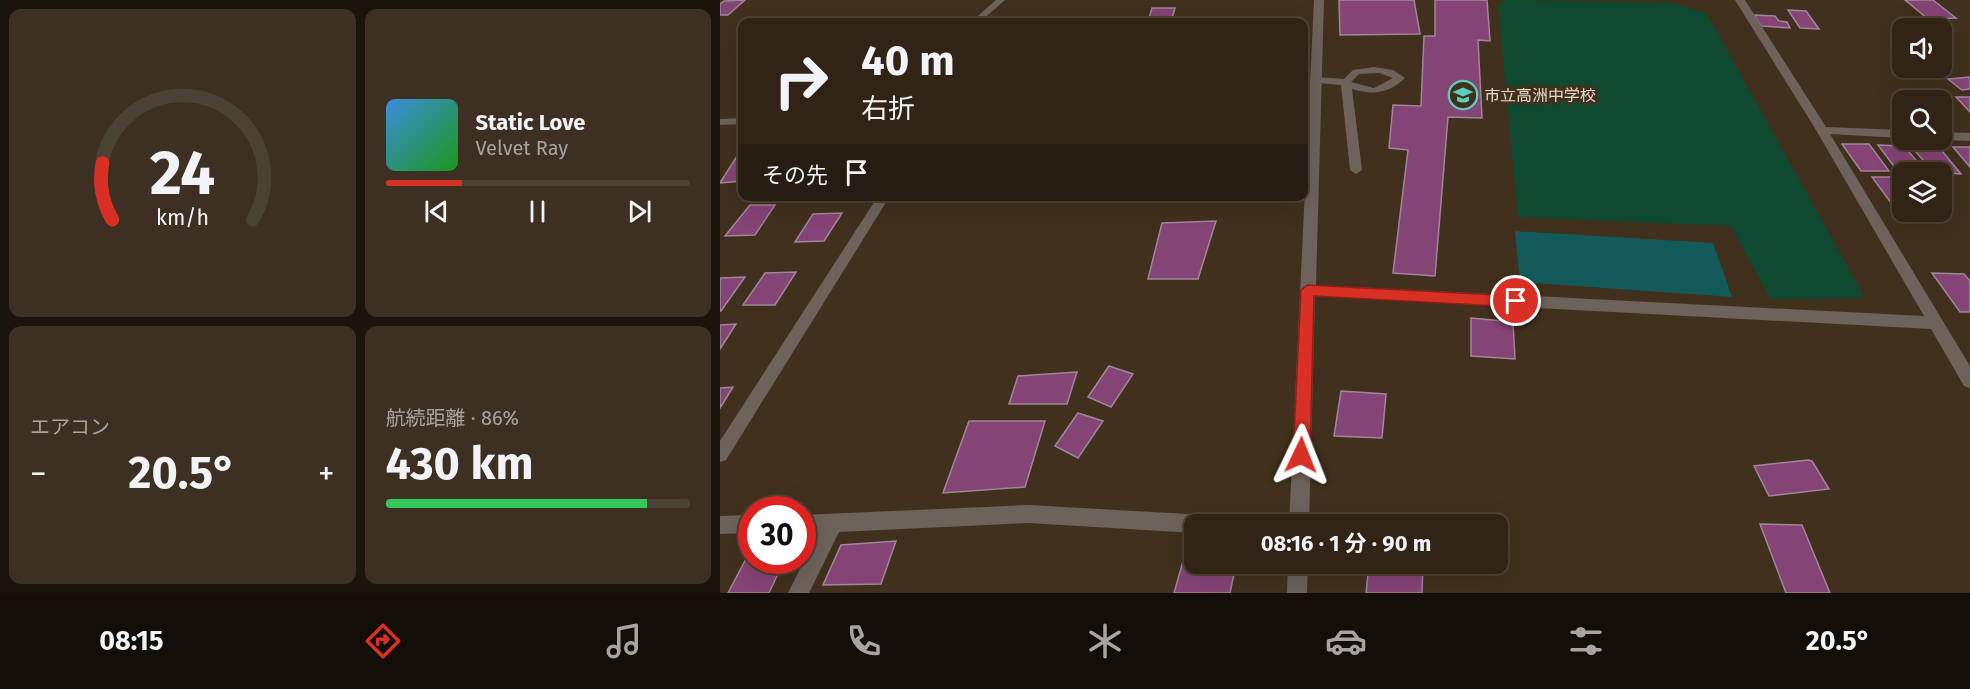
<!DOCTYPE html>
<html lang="ja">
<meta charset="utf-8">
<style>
:root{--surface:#312416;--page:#3d3023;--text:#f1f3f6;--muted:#a8a4a1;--line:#4c4135;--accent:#d93025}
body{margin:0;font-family:"Fira Sans","Noto Sans JP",sans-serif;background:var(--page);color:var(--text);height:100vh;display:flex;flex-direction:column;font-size:22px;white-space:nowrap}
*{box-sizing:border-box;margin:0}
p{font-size:20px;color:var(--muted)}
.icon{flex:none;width:33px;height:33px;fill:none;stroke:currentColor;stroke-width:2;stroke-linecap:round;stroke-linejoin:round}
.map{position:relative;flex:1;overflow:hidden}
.panel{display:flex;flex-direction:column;gap:9px;padding:9px;background:#1b140c;width:720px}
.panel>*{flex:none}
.hud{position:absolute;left:18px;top:18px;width:570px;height:183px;border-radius:12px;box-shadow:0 6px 24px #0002,0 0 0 2px var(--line);background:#312416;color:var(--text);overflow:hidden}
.tools{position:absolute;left:1172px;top:18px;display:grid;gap:12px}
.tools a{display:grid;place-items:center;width:60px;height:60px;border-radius:12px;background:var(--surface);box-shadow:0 6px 24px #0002,0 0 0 2px var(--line);font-size:30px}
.speed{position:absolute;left:18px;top:496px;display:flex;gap:12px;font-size:30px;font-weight:700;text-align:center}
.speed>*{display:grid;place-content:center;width:78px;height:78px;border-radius:50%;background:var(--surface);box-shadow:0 6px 24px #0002,0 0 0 2px var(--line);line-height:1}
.speed .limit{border:9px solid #d22;background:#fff;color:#111}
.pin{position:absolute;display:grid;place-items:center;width:51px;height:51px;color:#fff;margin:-26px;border:3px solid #fff;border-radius:50%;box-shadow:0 2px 6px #0007}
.me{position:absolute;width:66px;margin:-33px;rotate:2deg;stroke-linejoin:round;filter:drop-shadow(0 0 4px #0008)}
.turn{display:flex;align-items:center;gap:21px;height:126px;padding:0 24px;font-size:27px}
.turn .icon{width:78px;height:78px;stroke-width:2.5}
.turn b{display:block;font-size:42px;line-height:51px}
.then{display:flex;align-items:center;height:57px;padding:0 24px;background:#0003;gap:12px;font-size:22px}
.big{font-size:45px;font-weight:700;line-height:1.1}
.panel .tile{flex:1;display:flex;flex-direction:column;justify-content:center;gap:9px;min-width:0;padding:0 21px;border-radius:12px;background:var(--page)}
.panel .dial{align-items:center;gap:0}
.dial svg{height:156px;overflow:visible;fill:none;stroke:var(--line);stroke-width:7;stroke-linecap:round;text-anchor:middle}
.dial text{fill:var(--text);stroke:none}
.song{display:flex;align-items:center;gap:18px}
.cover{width:72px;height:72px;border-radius:9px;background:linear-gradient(135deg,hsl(210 70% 55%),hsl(120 70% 35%))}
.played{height:6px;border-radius:3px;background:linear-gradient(90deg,var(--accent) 25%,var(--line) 25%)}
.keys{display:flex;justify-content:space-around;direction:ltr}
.heat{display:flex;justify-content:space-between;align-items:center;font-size:33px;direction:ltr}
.charge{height:9px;border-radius:4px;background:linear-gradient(90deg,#34c759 86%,var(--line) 0)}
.panel .tiles{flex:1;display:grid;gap:9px;grid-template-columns:repeat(2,1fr)}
.trip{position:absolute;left:464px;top:514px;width:324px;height:60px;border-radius:12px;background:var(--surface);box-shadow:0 6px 24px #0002,0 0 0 2px var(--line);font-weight:700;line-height:60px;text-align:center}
.dock{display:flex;height:96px;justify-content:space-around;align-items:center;background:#140e09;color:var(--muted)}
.dock .icon{width:42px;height:42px}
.dock .active{color:var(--accent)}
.dock b{font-size:27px;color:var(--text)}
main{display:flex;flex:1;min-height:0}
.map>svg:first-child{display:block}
.green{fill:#104a31}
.water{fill:#145a5b}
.building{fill:#844475;stroke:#a08698;stroke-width:1.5}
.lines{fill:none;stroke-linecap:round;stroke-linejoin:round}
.service{fill:#6d635b;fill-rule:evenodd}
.minor{fill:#6d635b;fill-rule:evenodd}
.route{fill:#d93025;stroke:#8d1f18;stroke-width:1.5}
.labels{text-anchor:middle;stroke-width:6;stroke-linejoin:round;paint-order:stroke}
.far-poi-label{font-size:16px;fill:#e3d8cc;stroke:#41301d;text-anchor:start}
</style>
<main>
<section class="panel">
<div class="tiles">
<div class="tile dial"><svg viewBox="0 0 100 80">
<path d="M14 69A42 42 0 1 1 86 69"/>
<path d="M14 69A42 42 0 0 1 9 40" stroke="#d93025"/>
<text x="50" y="56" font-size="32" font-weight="700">24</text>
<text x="50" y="72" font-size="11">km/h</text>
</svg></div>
<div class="tile">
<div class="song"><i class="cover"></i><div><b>Static Love</b><p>Velvet Ray</p></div></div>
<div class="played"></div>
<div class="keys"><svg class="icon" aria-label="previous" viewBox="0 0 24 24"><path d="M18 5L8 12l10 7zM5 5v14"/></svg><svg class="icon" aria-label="pause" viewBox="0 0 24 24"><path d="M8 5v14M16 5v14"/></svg><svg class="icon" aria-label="next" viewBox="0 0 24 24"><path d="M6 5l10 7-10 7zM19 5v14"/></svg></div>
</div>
<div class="tile"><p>エアコン</p>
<div class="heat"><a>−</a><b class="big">20.5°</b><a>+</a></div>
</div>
<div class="tile"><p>航続距離 · 86%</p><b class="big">430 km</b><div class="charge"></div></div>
</div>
</section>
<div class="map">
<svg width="1250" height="593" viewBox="0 0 1250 593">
<rect width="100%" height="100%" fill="#41301d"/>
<!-- green -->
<path class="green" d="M787 0 954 3 987 14 1145 298 1050 299 1011 226 798 217 778 4Z"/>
<!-- water -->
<path class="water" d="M795 231 993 243 1012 297 800 282Z"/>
<!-- building -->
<path class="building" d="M25 0 8 15H0V4L4 1Z
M619 0H694L700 34 620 35Z
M715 0H767L770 41 758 40 762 118 728 117 715 276 673 273 688 150 669 148 673 105 701 106 704 36H715Z
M1185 0H1213L1236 18 1208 19Z
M432 8H455L451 22H418L420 18H429Z
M1068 10 1086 11 1099 29 1080 28Z
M1034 15 1055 16 1059 21 1067 22 1070 28 1041 26Z
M1250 77V89L1242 90 1228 79Z
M1236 97H1250V112Z
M1122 144H1149L1169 171H1141Z
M1158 145 1184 146 1206 172 1179 173Z
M1191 146H1218L1241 174 1213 172Z
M1233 147H1250V167Z
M22 152V181L0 183 19 153Z
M1152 177H1180L1182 180V207H1174Z
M30 205H55L35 235 5 236Z
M122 213 104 241 75 242 93 214Z
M496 221 478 279H428L442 223Z
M76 272 55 305H23L45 273Z
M1212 273 1244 274 1250 281V312H1240Z
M25 277 1 311H0V278Z
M751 318 793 322 795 359 751 356Z
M16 324 0 349V325Z
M389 366 413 374 391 407 368 397Z
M357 372 347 404H289L298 376Z
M13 387 0 408V388Z
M621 391 666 394 662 438 614 436Z
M358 413 383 421 358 458 335 446Z
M249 421H325L305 487 223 493Z
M1088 460 1092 461 1109 489 1049 496 1034 466Z
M1040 524 1082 525 1110 593H1066Z
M176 541 161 584 103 585 121 545Z
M465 554 474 555V564H516L510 593H454Z
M28 555H32V561H64L49 593H8Z
M649 564H703L702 593H646Z"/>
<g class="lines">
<!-- service -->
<path class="service" d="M276 0H285L260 22H251Z
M654 67 673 70 685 78C669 94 652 95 632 89L642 170 636 174 630 170 621 85 597 83 592 80 597 77 624 79 633 70ZM659 73 673 78 654 88 631 82 639 74Z
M22 118V124L0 125V119Z
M158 196H170L6 460 0 462V441Z"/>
<!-- minor -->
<path class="minor" d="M594 0H604L596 285 1204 316 1096 130 1015 0H1025L1106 127 1182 130V138L1110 134 1250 366V388L1244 386 1211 329 595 296 589 525H569Z
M1221 132 1250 133V141L1220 140Z
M309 505 502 516 509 518 512 525H474V533L309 523 119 532 89 593H68L98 533H82V515Z
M32 515V533L0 534V516Z
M568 564H588L587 593H567Z"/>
</g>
<!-- route -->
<path class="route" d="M588 285 796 296 803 301 796 307 594 296 590 455 587 460 581 462 576 460 573 455 581 290Z"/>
<!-- icons -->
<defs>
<g id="school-ring" transform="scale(1.5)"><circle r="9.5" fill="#41301d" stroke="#5bcebc" stroke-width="1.5"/><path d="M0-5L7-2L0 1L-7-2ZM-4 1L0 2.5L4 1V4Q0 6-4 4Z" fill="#5bcebc"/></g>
</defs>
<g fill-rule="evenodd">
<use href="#school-ring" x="743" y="95"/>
</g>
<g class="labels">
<!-- far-poi labels -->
<g class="far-poi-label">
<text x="764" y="101">市立高洲中学校</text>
</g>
</g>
</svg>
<div class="tools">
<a><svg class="icon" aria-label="sound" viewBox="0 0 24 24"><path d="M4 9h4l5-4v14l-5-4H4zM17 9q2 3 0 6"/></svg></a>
<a><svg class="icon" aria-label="search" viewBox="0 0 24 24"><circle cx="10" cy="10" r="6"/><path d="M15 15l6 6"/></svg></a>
<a><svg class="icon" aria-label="layers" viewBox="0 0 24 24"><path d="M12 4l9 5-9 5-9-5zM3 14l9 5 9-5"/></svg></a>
</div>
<div class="speed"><div class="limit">30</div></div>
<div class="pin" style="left:796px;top:301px;background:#d93025"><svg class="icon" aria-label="arrive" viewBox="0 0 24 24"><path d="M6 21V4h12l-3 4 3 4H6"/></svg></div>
<svg class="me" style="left:581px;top:455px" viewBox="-20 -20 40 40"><path d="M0-17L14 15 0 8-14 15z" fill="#d93025" stroke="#fff" stroke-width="4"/></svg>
<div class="trip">08:16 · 1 分 · 90 m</div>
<div class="hud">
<div class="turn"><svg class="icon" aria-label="right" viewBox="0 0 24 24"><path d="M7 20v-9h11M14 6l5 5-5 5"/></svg><div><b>40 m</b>右折</div></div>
<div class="then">その先<svg class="icon" aria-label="arrive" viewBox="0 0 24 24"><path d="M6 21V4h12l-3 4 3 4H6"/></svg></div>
</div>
</div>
</main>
<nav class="dock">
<b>08:15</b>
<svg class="icon active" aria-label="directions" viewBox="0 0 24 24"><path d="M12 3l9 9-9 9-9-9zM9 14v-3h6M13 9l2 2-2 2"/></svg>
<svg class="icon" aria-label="music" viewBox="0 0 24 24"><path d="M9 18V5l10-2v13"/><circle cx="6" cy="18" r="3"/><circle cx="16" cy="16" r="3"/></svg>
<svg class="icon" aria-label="phone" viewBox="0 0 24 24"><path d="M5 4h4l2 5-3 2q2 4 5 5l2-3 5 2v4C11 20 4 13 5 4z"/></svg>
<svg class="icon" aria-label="climate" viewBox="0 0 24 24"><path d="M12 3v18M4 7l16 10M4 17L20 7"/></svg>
<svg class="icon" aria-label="car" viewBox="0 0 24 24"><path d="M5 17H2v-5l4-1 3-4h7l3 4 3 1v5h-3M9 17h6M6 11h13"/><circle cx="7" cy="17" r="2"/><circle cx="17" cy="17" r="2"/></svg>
<svg class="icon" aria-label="filters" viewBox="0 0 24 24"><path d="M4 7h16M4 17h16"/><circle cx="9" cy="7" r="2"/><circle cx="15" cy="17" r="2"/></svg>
<b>20.5°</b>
</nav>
